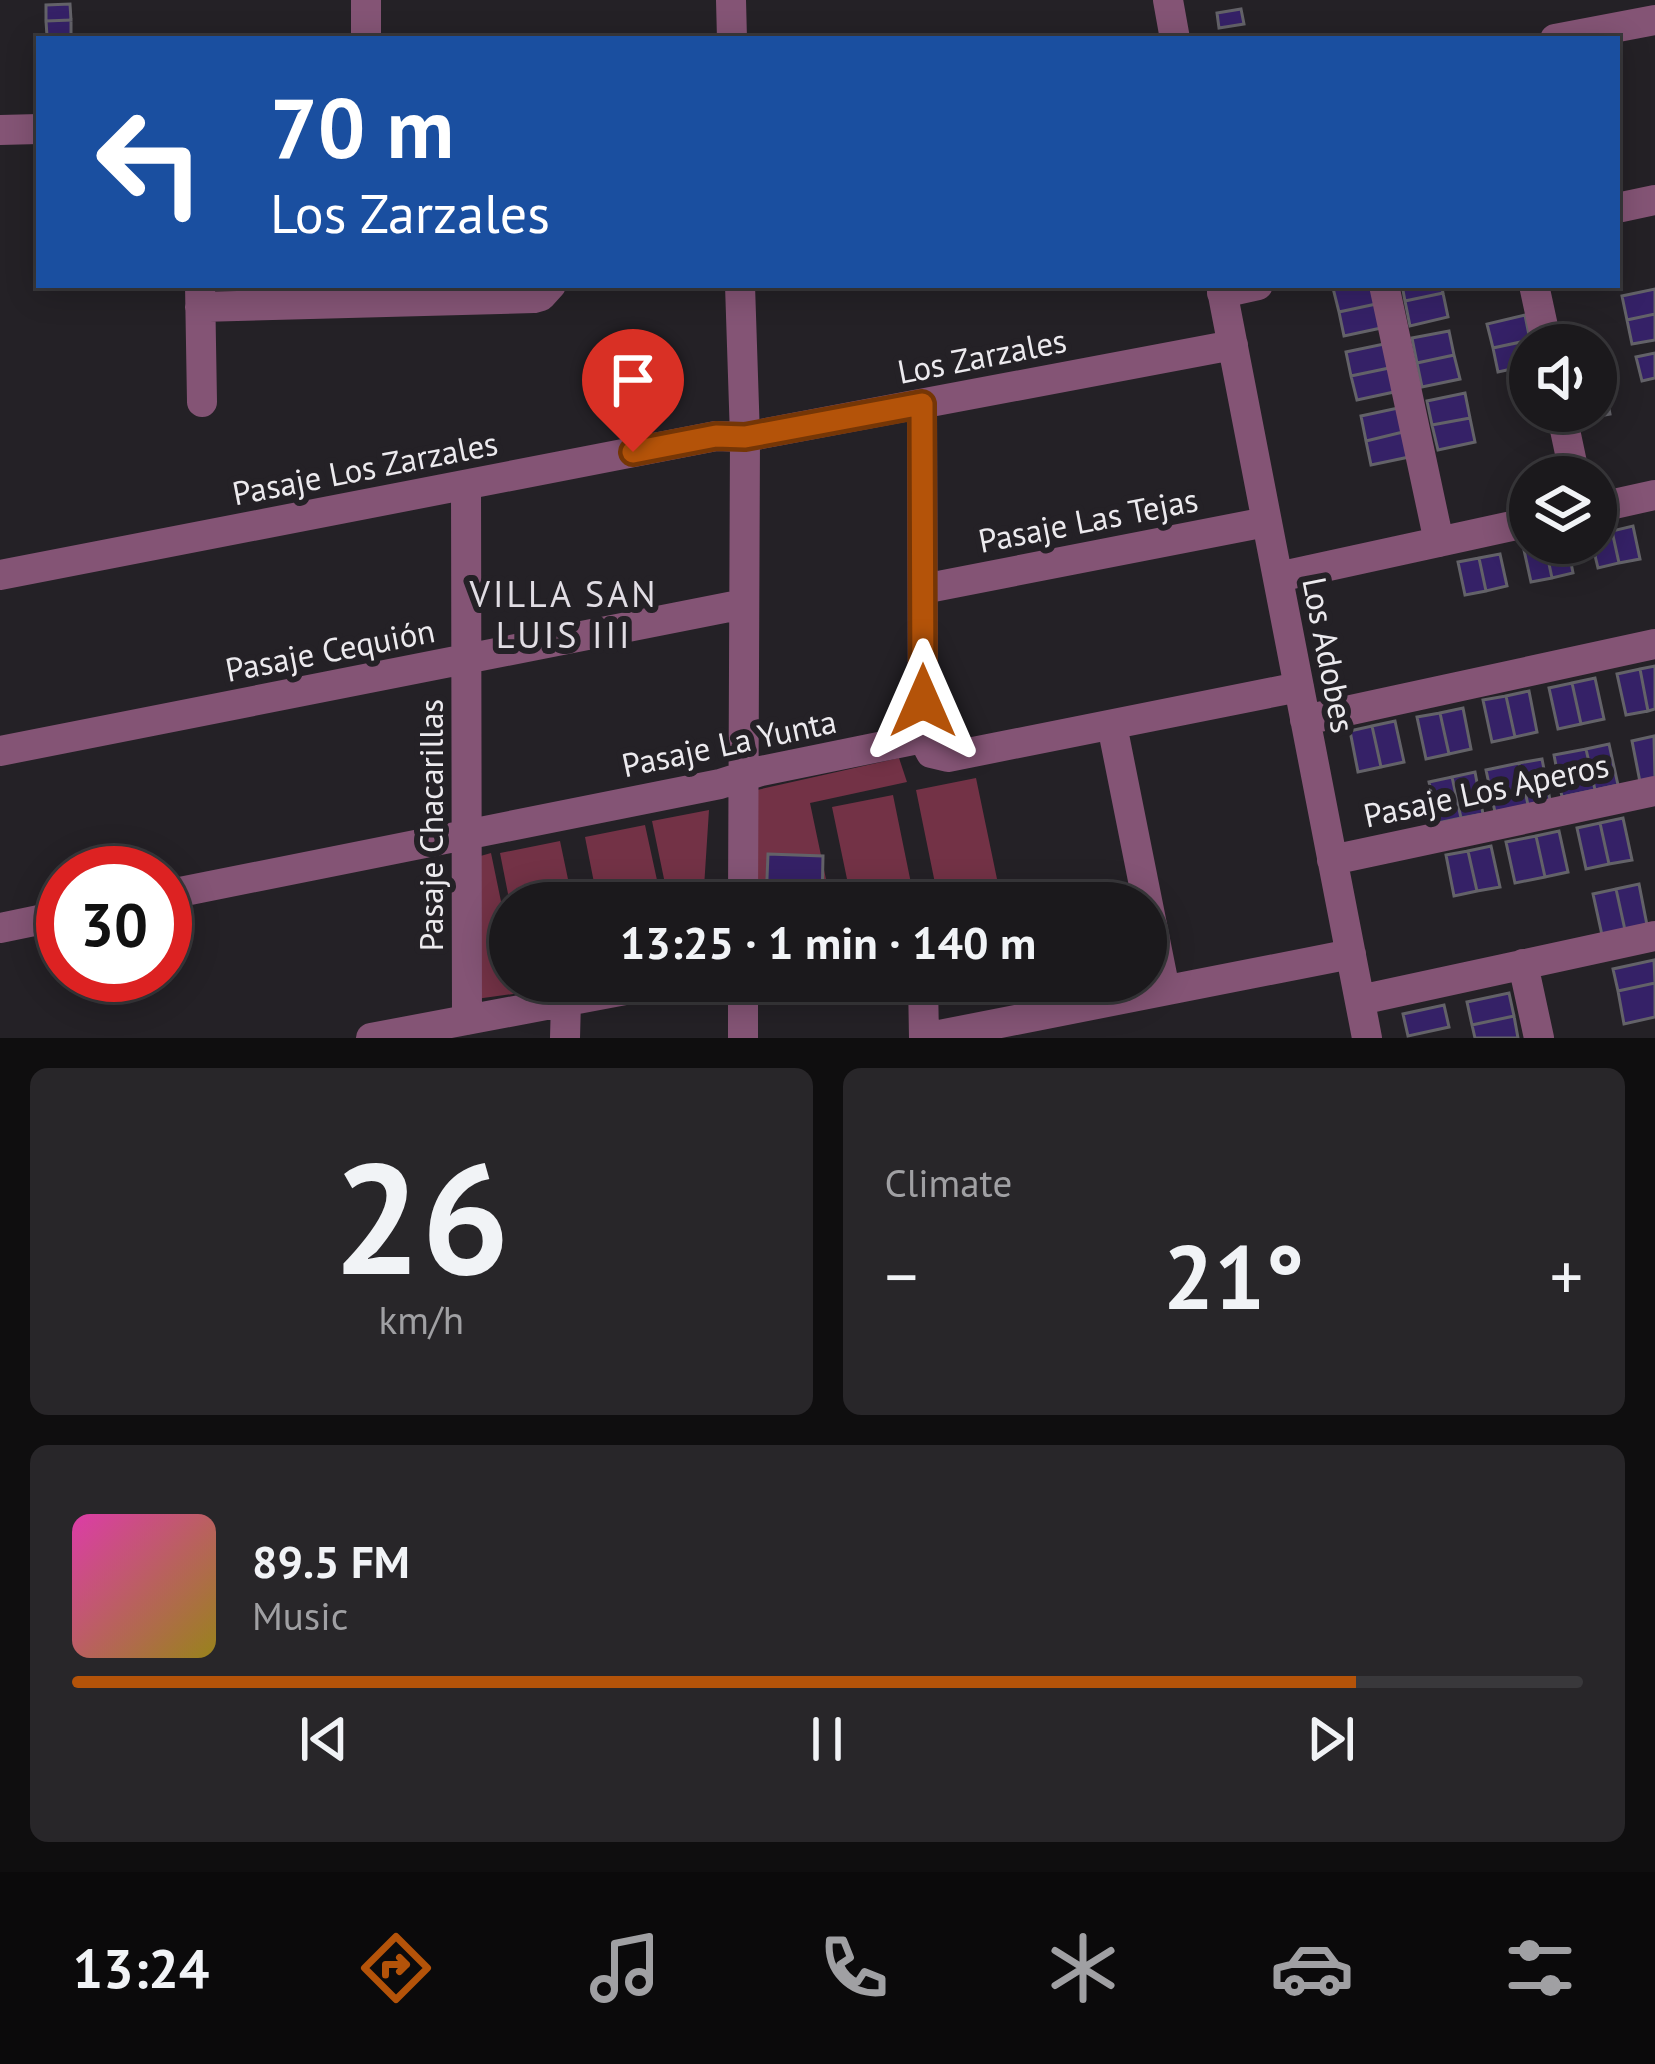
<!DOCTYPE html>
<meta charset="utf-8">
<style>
:root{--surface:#1b191c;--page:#282629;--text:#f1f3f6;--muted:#a0a0a3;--line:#39383b;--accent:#b45309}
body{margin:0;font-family:"PT Sans",sans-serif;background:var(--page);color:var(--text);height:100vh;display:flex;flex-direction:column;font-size:45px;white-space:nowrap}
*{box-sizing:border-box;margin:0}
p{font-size:39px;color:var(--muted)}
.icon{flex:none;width:66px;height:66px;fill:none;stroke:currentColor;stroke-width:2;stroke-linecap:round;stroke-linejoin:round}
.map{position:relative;height:1038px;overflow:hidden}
.side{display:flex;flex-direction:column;gap:30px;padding:30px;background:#0f0e0f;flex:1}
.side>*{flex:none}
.hud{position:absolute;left:36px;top:36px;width:1584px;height:252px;border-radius:0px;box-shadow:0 6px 30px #0003,0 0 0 3px var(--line);background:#1a4fa0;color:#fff;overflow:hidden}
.fabs{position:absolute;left:1509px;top:324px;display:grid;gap:24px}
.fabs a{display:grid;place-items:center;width:108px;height:108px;border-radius:50%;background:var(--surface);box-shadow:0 6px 30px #0003,0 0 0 3px var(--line);font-size:60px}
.speed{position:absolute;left:36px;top:846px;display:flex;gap:24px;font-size:60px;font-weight:700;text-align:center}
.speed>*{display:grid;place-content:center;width:156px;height:156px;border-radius:50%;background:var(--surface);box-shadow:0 6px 30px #0003,0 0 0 3px var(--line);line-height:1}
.speed .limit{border:18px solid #d22;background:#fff;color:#111}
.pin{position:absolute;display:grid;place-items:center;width:102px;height:102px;color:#fff;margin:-123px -51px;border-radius:50% 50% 50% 0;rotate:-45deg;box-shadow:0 0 12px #0007}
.pin .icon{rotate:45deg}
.me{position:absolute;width:132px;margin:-66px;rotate:0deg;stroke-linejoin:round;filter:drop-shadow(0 0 9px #0008)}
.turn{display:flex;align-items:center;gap:42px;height:252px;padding:0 36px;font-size:54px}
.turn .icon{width:156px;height:156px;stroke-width:2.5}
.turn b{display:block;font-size:84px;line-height:102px}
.big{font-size:90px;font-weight:700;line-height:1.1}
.side .card{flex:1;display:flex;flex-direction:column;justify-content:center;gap:18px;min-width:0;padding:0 42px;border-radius:18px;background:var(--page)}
.side .dial{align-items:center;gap:0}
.dial b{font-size:156px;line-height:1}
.song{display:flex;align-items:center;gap:36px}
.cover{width:144px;height:144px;border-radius:18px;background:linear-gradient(135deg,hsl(320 70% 55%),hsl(50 70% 35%))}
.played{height:12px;border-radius:6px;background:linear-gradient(90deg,var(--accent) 85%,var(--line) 85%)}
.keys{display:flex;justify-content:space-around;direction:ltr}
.heat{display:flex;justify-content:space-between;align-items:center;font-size:66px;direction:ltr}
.side .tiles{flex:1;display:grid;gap:30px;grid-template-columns:1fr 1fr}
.card:last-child{grid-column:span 2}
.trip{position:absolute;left:489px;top:882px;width:678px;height:120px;border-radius:60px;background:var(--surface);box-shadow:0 6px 30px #0003,0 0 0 3px var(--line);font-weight:700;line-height:120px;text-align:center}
.tabs{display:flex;height:192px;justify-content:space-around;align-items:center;background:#0b0a0b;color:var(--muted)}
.tabs .icon{width:84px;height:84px}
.tabs .active{color:var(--accent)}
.tabs b{font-size:54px;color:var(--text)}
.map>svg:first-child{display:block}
.green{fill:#733246}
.building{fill:#352167;stroke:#636268;stroke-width:3}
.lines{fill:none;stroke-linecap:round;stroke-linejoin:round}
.minor{stroke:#845475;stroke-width:30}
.route-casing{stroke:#753606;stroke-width:30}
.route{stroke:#b45309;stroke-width:21}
.labels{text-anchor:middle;stroke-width:12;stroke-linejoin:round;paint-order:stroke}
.street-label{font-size:33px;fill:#eceaee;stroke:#242126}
.neighbourhood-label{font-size:36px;letter-spacing:3px;fill:#e1dde4;stroke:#242126}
</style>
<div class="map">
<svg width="1655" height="1038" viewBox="0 0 1655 1038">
<rect width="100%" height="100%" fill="#242126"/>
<!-- green -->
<path class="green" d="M899 758 907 782 810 803 831 903H755L757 790Z
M976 778 1002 903H939L916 790Z
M893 795 915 903H852L832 807Z
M709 810 703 903H669L652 821Z
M645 825 662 903H598L585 837Z
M560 841 573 903 510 904 500 853Z
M491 853 510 945V981H517L520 993 476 999 477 857Z"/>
<!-- building -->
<path class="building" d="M70 4 71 20 46 21V5Z
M1241 9 1244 24 1219 28 1217 13Z
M71 20V35L47 36 46 21Z
M1346 285H1372L1376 304 1339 312 1333 288Z
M1402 285H1441L1443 293 1405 301Z
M1655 289V314L1627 320 1622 296Z
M1443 293 1448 317 1410 326 1405 301Z
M1376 304 1381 328 1344 336 1339 312Z
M1655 314V340L1632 344 1627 320Z
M1525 315 1530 340 1493 348 1487 324Z
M1449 331 1454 355 1417 363 1412 338Z
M1530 340V365L1498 372 1493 348Z
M1384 344 1389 368 1351 376 1346 352Z
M1655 353V378L1642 381 1636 357Z
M1454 355 1460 379 1422 387 1417 363Z
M1389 368 1394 392 1357 400 1351 376Z
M1605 389 1610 414 1573 421 1570 411H1596V391Z
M1465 393 1470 418 1432 425 1427 401Z
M1398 408 1403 432 1366 441 1361 416Z
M1470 418 1475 442 1438 450 1432 425Z
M1403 432 1409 457 1371 465 1366 441Z
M1633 526 1640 559 1619 563 1612 531Z
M1612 531 1619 563 1598 568 1592 543H1596V534Z
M1567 543 1573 573 1552 578 1545 545Z
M1545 545 1552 578 1531 582 1524 550Z
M1500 554 1507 586 1486 591 1479 558Z
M1479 558 1486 591 1465 595 1458 562Z
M1655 666V709L1648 711 1640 669Z
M1640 669 1648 711 1626 715 1617 674Z
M1595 678 1604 719 1581 724 1572 683Z
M1572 683 1581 724 1558 729 1549 688Z
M1529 691 1537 732 1515 737 1506 696Z
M1506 696 1515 737 1492 742 1483 700Z
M1463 708 1471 749 1449 754 1440 713Z
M1440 713 1449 754 1426 759 1417 717Z
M1395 721 1404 762 1381 767 1372 726Z
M1372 726 1381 767 1358 772 1350 731Z
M1654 736 1655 779 1640 782 1632 741Z
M1609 744 1618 785 1595 790 1586 749Z
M1586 749 1595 790 1562 797 1554 755Z
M1542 759 1550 800 1528 805 1519 763Z
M1519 763 1528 805 1495 812 1486 770Z
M1475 772 1483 814 1461 818 1452 777Z
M1452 777 1461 818 1438 823 1429 782Z
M1623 818 1632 860 1609 864 1600 823Z
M1600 823 1609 864 1586 869 1577 828Z
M1559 831 1568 872 1545 877 1536 836Z
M1536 836 1545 877 1515 883 1506 842Z
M1491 846 1500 887 1477 891 1468 851Z
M1468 851 1477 891 1454 896 1446 855Z
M768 854 823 856 822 903H766Z
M1639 884 1647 925 1625 930 1616 889Z
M1616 889 1625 930 1602 935 1593 894Z
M1654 960 1655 983 1618 991 1613 969Z
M1655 983V1017L1624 1024 1618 991Z
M1509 993 1514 1016 1472 1025 1467 1002Z
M1444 1005 1449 1027 1408 1036 1403 1014Z
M1514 1016 1518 1038H1475L1472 1025Z"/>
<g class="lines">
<!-- minor -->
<path class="minor" d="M366 0V39
M731 0 732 39
M1168 0 1175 39
M1555 39 1655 20
M0 130 39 129
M1617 208 1655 200
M200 285 202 402
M740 285 745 437 743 903
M1221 285 1367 1038
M1384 285 1439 542
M1534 285 1547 345
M1222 293 1258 285
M200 307 534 298 541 296 551 285
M922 404 923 738 931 753 948 757 1299 687
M1561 411 1575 477
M466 485 467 1020
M1596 508 1655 495
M0 575 716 436 745 437 1233 345
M1278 577 1530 522
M923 589 1266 522
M1305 720 1655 644
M1112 725 1165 990
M0 751 744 604
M1332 860 1655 791
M165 895 720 784 761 771 923 738
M0 928 63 915
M1523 964 1539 1038
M923 981 924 1038
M1360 1000 1655 936
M371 1038 673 981
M565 1038 566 1001
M743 1038V981
M924 1038 1351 954"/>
</g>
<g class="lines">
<!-- route casing -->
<g class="route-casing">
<path id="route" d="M633 452 716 436 745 437 922 404 923 701"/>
</g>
<!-- route -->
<use href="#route" class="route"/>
</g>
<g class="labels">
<!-- street labels -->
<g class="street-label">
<text transform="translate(982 356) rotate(-11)" y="12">Los Zarzales</text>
<text transform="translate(365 468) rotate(-11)" y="12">Pasaje Los Zarzales</text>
<text transform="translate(1088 520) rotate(-11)" y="12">Pasaje Las Tejas</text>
<text transform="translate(330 650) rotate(-11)" y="12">Pasaje Cequión</text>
<text transform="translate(1329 655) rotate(79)" y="12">Los Adobes</text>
<text transform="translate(729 743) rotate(-12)" y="12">Pasaje La Yunta</text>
<text transform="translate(1486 790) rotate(-12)" y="12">Pasaje Los Aperos</text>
<text transform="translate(431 825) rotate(-90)" y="12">Pasaje Chacarillas</text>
</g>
<!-- neighbourhood labels -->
<g class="neighbourhood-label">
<text x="564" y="607">VILLA SAN<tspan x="564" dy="41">LUIS III</tspan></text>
</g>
</g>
</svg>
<div class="fabs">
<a><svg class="icon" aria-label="sound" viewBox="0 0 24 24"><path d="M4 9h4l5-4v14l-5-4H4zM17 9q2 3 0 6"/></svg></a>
<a><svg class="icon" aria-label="layers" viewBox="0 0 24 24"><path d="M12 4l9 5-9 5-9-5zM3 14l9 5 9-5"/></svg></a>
</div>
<div class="speed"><div class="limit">30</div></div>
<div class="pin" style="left:633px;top:452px;background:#d93025"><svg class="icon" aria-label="arrive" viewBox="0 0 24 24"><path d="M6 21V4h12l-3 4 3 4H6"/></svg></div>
<svg class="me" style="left:923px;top:701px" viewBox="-20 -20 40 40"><path d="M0-17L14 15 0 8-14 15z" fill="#b45309" stroke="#fff" stroke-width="4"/></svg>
<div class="trip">13:25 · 1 min · 140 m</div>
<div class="hud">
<div class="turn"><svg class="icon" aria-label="left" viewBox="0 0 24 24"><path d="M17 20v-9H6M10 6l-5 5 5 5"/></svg><div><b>70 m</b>Los Zarzales</div></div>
</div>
</div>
<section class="side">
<div class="tiles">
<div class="card dial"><b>26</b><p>km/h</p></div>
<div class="card"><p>Climate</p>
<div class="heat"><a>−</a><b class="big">21°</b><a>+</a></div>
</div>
<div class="card">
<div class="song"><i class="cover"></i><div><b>89.5 FM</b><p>Music</p></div></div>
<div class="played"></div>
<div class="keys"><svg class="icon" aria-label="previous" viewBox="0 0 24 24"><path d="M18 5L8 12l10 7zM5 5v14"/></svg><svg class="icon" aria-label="pause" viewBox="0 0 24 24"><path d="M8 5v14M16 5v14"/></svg><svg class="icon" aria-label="next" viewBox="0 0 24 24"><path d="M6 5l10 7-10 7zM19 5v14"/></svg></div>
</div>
</div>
</section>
<nav class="tabs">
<b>13:24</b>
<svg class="icon active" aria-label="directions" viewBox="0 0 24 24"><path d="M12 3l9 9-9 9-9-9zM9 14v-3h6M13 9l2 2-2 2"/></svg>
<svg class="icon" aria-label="music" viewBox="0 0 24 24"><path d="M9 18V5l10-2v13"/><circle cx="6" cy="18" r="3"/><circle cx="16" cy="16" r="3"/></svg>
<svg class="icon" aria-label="phone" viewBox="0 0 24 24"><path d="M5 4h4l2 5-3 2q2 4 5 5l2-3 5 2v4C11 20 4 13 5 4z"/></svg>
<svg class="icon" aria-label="climate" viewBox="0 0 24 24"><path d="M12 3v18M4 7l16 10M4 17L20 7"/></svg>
<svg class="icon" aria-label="car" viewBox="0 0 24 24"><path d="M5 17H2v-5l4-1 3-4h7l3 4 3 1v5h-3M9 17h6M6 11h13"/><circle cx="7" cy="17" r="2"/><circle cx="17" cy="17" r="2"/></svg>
<svg class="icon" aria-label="filters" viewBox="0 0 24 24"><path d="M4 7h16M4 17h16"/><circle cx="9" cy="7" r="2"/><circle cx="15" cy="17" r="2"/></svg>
</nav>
